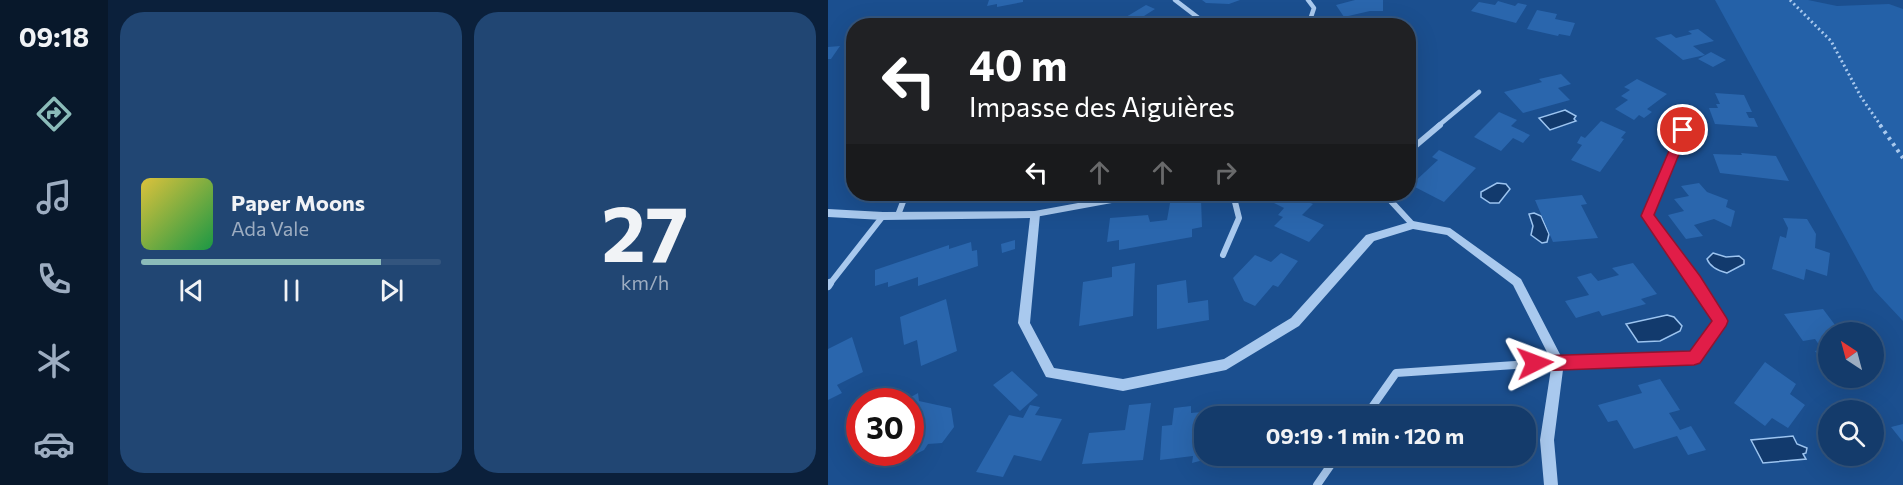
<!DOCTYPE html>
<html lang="fr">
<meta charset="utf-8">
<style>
:root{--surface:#143b6b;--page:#214673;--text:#f1f3f6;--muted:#9dadc1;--line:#33557e;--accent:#8bbbb9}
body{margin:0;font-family:Commissioner,sans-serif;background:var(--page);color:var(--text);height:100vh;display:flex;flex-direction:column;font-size:22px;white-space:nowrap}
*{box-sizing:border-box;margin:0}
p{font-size:20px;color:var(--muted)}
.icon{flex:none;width:33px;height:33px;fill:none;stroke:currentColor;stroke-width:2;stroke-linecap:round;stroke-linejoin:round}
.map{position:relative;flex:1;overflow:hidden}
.details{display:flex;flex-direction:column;gap:12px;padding:12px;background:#0b203b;width:720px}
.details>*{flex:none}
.guide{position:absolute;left:18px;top:18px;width:570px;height:183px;border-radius:24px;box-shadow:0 6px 24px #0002,0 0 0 2px var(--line);background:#202124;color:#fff;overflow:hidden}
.needle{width:39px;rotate:324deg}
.buttons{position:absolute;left:990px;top:322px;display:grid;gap:12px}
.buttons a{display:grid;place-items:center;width:66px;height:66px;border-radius:50%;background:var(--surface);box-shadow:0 6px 24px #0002,0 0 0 2px var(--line);font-size:30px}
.speed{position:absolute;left:18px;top:388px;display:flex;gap:12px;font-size:30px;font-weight:700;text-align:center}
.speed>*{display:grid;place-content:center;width:78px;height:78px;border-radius:50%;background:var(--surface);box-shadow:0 6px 24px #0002,0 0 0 2px var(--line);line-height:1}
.speed .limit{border:9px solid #d22;background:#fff;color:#111}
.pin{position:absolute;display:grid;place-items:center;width:51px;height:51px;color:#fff;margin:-26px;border:3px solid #fff;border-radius:50%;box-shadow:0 2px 6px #0007}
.me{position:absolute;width:66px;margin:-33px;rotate:87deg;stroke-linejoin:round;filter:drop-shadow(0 0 4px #0008)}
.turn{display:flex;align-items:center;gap:21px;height:126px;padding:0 24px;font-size:27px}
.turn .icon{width:78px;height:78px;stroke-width:2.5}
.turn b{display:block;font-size:42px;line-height:51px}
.lanes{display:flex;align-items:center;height:57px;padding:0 24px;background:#0003;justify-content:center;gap:30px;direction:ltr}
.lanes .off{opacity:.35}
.details .tile{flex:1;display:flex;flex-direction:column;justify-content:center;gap:9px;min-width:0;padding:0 21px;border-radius:24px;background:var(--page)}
.details .dial{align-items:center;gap:0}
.dial b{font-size:78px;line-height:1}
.song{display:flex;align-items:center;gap:18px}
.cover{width:72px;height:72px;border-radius:9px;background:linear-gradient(135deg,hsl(50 70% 55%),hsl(140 70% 35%))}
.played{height:6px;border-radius:3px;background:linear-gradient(90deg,var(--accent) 80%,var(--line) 80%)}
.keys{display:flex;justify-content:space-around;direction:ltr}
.details .tiles{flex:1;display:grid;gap:12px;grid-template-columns:repeat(2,1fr)}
.trip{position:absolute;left:366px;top:406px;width:342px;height:60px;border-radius:24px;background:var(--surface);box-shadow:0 6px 24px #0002,0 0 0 2px var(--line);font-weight:700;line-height:60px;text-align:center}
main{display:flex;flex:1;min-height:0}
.dock{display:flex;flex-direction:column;width:108px;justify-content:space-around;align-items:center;background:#08182b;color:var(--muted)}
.dock .icon{width:42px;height:42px}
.dock .on{color:var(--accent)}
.dock b{font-size:27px;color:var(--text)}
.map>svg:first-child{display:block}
.green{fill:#2461a8}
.water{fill:#123a6d;stroke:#9cc4f0;stroke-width:1.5}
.building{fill:#2a66ad}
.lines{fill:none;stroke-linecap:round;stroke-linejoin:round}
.path-far1{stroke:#a9c9ee;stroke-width:3;stroke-dasharray:2 3;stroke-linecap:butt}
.path{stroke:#a9c9ee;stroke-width:4;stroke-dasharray:3 4.5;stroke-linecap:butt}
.minor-far2{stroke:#a9c9ee;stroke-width:4.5}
.minor-far1{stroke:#a9c9ee;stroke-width:6}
.minor{stroke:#a9c9ee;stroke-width:8}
.tertiary{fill:#a9c9ee;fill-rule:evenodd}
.route{fill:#e11d48;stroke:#92132f;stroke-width:1.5}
</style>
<main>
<nav class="dock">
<b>09:18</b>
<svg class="icon on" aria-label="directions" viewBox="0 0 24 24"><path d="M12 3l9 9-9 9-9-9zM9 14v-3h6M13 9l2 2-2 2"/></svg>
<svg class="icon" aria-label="music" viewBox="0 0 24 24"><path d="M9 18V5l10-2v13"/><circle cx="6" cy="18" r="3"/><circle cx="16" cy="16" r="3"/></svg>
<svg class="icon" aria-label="phone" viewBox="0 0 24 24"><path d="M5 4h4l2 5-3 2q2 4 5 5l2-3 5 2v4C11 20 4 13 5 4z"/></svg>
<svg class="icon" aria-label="climate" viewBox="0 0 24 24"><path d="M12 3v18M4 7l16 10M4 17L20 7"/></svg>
<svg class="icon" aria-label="car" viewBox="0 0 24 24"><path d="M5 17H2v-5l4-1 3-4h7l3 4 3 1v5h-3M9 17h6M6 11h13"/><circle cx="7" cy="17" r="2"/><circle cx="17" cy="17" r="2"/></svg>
</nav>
<section class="details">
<div class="tiles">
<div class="tile">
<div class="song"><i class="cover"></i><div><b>Paper Moons</b><p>Ada Vale</p></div></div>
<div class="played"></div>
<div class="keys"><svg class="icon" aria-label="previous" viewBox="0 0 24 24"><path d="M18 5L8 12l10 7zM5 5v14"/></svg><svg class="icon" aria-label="pause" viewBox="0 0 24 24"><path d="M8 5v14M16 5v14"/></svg><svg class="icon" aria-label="next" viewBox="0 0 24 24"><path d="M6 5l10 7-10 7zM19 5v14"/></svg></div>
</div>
<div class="tile dial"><b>27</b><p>km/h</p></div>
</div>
</section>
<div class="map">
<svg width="1075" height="485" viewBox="0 0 1075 485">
<rect width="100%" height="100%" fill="#1b4f8f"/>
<!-- green -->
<path class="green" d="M887 0H980L1009 6 1061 4 1075 9V321L1046 290Z"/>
<!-- water -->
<path class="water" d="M737 110 748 116 746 119 748 121 722 130 711 118Z
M669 183 678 184 682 189 671 203H662L653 197V192Z
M706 213 713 216 721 234 719 242 714 243 703 235 705 226 701 214Z
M885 253 898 257 911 256 916 260V264L899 273C891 271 882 267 879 259Z
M839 315 846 317 854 326 852 331 832 341 810 342 798 324Z
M965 436 969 444 979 448 978 453 975 454 978 459 935 463 923 440Z"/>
<!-- building -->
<path class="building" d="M161 0H195V2L169 7V4L159 6Z
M374 0H412L401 4 378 3Z
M527 0H555V11H542L516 17 508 5Z
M670 1 687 6 690 3 699 5 688 23 643 11 651 2 667 5Z
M318 5 327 9 316 16 333 20 331 22 340 26H299L293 23 301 18 298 17Z
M709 10 729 14 727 19 747 23 742 36 731 34 730 36 699 29Z
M870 29 886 41 865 46 877 55 855 60 827 38 843 34 848 38 864 34 860 31Z
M12 46 3 59H0V47Z
M883 52 898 60 885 67 870 59Z
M733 74 743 84 730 88 742 100 695 113 676 92 714 82 711 79Z
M809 79 839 94 819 109 824 112 816 118 811 115 806 120 787 109 800 100 793 96 802 90 796 87Z
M887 93 916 95 924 112H918L921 118H926L930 127 887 124 881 108H890L888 104H892Z
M671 112 689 120 683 126 702 135 695 143 685 138 673 151 646 137Z
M773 121 798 132 793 138 796 139 772 172 743 160 754 145 749 143 753 136 757 138Z
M611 150 648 168 616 202 583 185 610 160 604 157Z
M913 153 948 156 961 181 892 173 885 154 914 155Z
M871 183 879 192 900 200 898 207 907 211 903 227 886 219 866 225 875 236 858 239 840 215 856 211 846 199 861 196 853 186Z
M447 194H461L485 204 474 215 496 225 481 242 446 226 455 217 450 215 456 208 440 200Z
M754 195 759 204 753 205 770 238 725 242 707 200Z
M373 199 374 227 364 229V237L291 250V240L279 242 282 218 320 215 322 222 339 220 342 203Z
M955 218 979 219 988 234 987 248 1002 253 999 276 978 269 976 280 944 269 952 236 958 238 960 228Z
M187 240V249L174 253 173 244Z
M143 242 144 251 149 250 150 266 90 286V277L60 287V282L47 286V270L121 245V249Z
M453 253 470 261 450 287 445 285 427 306 416 301 405 278 427 255 443 262Z
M307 263 305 316 251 326 255 282 284 277V267Z
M805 263 829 294 813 299 818 304 774 316 771 311 748 318 737 301 761 295 749 277 763 273 770 281 791 275 784 268Z
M358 280 360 303 380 300 381 320 329 329V285Z
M118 299 129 351 93 366 89 340 76 345 72 317Z
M995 309 1013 333H1000V370L987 351 994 349 987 339 975 341 956 314Z
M24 337 35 372 9 385 14 393 0 400V349Z
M937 362 968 384 962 394 977 405 960 428 944 418 937 426 906 403Z
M184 371 210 395 192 411 165 385Z
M832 379 852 410 841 413 852 430 863 426 878 450 860 455 849 436 806 449 789 420 780 422 770 405 814 393 810 385Z
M90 393 91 401 123 408 126 427 114 443 100 444 96 450 76 460 57 457 60 453H82V402H74Z
M323 403 315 460 254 464 261 433 297 430 301 405Z
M202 405 212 407 207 415 234 419 213 461 186 455 175 477 148 472 181 415 195 418Z
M363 406V413L386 411V417H376V456L387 457 364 463 365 456 332 460 334 426 344 425 346 408Z
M1075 424V442L1063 427Z
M32 434V453H44L32 459 26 437Z"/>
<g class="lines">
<!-- path-far1 -->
<path class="path-far1" d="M962 0 1003 41 1033 97 1053 126"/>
<!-- path -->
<path class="path" d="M1052 125 1075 158"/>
<!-- minor-far2 -->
<path class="minor-far2" d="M347 0 381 26
M480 0 486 8 480 26
M610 126 651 92"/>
<!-- minor-far1 -->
<path class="minor-far1" d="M855 130 819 216 870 285
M580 152 612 125
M560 194 561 199 585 225
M207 214 316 194
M70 215 78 194
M395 255 411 218 405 194
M1 285 55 216"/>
<!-- minor -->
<path class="minor" d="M0 286 2 283
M537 417 568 373 730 362 866 358 893 321 869 283
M489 485 509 456"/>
<!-- tertiary -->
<path class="tertiary" d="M0 209 55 212 211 211 212 214 202 323 226 368 295 379 396 359 463 318 538 235 585 221 622 228 693 279 736 362 726 440 730 485H716L712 440 724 362 685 285 619 235 585 229 546 241 471 326 398 370 295 391 218 377 190 323 202 218 55 220 0 217Z"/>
</g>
<!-- route -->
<path class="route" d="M855 126 861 130 826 215 872 276 898 317 900 321 898 326 872 363 866 365 707 371 702 369 699 363 702 358 707 356 862 351 884 321 813 216 850 130Z"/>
</svg>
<div class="buttons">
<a><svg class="needle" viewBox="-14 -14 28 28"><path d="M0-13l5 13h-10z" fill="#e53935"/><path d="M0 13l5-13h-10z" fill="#9dadc1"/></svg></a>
<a><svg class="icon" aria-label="search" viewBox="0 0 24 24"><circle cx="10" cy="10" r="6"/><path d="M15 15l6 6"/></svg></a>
</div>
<div class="speed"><div class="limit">30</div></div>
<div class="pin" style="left:855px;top:130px;background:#d93025"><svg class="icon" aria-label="arrive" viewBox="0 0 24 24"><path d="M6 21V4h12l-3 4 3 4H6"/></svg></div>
<svg class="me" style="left:707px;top:363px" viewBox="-20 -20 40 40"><path d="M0-17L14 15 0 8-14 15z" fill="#e11d48" stroke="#fff" stroke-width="4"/></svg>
<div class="trip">09:19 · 1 min · 120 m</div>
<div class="guide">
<div class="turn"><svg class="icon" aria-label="left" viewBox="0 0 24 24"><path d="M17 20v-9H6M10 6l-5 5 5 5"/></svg><div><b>40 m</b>Impasse des Aiguières</div></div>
<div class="lanes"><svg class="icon" aria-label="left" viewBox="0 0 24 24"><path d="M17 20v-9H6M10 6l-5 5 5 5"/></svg><svg class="icon off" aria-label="ahead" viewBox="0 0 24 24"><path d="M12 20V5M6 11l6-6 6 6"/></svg><svg class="icon off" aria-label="ahead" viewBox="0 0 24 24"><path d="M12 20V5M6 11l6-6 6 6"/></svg><svg class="icon off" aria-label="right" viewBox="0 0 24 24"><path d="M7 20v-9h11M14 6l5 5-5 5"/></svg></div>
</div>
</div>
</main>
